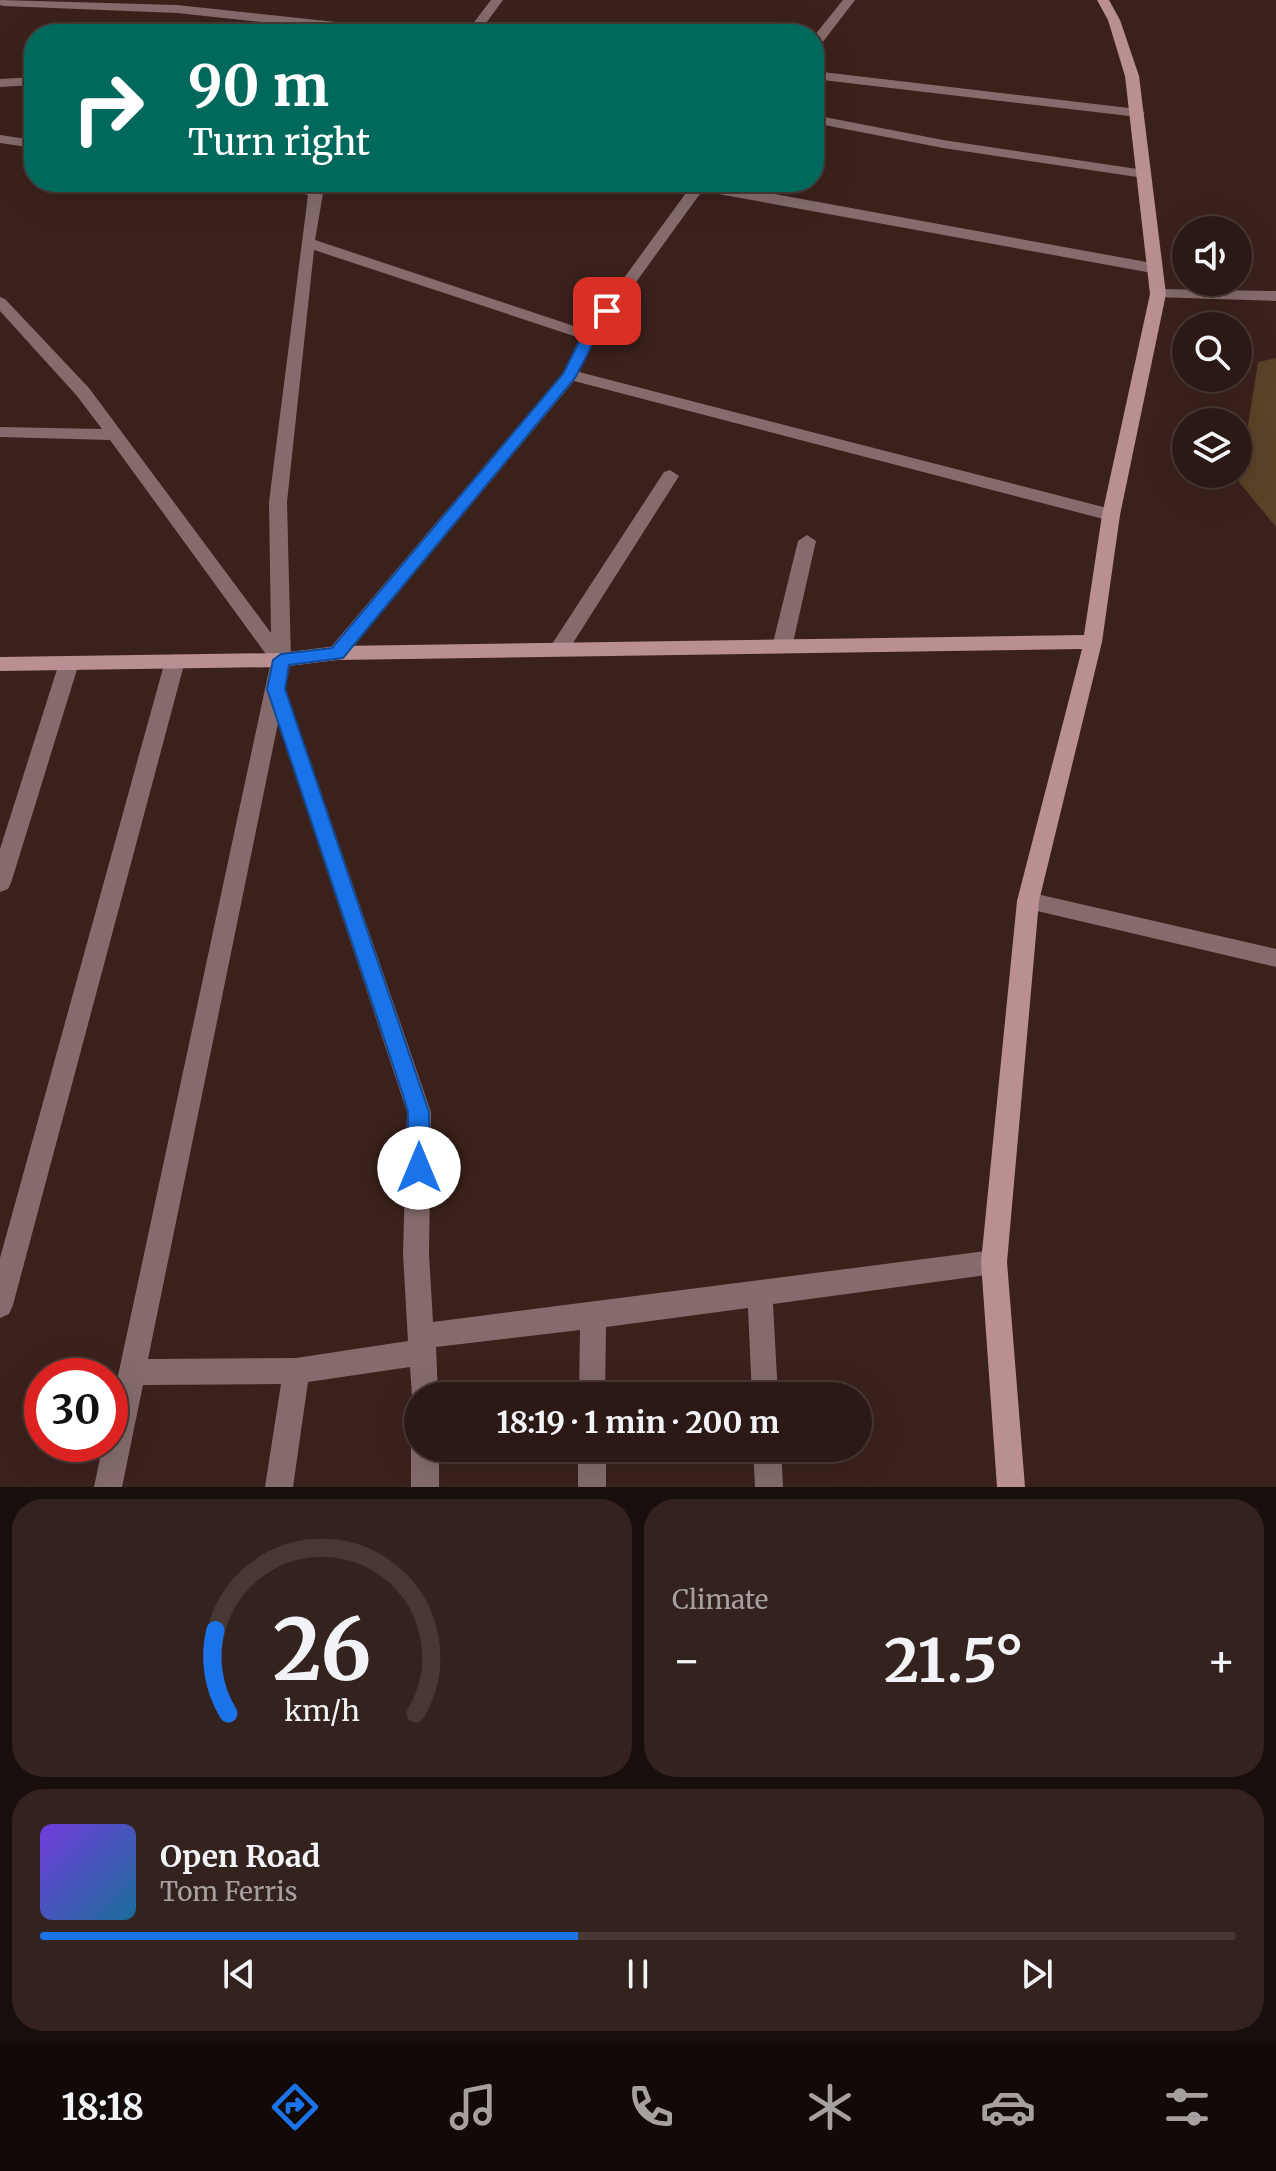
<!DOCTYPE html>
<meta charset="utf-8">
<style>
:root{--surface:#2c1915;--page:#34221e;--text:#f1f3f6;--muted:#a6a0a0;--line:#483834;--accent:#1a73e8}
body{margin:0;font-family:Merriweather,serif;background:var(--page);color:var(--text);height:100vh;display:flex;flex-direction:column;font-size:30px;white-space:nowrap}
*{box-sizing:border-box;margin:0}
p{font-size:26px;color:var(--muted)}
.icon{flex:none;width:44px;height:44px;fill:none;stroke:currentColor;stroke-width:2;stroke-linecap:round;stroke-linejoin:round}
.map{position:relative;height:1487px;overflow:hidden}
.drawer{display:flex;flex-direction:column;gap:12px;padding:12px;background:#180e0c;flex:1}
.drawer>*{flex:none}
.top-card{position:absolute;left:24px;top:24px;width:800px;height:168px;border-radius:32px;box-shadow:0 8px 32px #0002,0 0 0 2px var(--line);background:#00695c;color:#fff;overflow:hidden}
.buttons{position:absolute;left:1172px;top:216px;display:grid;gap:16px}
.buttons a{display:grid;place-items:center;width:80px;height:80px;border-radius:50%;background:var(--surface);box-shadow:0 8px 32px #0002,0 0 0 2px var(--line);font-size:40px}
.speed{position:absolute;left:24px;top:1358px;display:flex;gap:16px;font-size:40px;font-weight:700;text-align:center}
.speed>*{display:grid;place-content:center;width:104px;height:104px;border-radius:50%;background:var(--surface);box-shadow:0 8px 32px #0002,0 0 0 2px var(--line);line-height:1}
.speed .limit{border:12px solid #d22;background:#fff;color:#111}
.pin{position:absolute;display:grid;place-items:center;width:68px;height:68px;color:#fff;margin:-34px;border-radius:16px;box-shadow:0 4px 12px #0006}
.me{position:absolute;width:88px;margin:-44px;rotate:0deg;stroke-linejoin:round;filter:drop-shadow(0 0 6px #0008)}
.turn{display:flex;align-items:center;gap:28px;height:168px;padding:0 32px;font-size:36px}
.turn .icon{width:104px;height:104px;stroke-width:2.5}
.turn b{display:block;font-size:56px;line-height:68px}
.big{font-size:60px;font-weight:700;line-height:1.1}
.drawer .tile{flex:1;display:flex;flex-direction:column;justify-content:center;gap:12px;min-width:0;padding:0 28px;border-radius:32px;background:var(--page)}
.drawer .dial{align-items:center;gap:0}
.dial svg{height:208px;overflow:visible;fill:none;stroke:var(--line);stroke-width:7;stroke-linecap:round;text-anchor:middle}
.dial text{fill:var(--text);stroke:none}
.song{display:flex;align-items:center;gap:24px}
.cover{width:96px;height:96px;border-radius:12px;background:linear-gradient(135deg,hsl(260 70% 55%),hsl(200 70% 35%))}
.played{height:8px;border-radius:4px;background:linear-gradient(90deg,var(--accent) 45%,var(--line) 45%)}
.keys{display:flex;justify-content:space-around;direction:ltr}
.heat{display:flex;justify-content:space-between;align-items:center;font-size:44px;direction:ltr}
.drawer .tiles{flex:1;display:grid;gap:12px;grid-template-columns:1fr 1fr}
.tile:last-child{grid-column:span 2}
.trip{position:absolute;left:404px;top:1382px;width:468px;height:80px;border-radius:40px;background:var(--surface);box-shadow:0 8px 32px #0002,0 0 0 2px var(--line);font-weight:700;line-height:80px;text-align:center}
.menu{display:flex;height:128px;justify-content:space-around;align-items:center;background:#120a08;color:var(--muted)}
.menu .icon{width:56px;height:56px}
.menu .selected{color:var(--accent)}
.menu b{font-size:36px;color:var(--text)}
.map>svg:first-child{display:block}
.green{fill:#594228}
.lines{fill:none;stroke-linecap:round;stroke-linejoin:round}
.street{fill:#856b6c;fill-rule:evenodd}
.secondary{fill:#ba8f92;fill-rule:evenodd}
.route{fill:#1a73e8;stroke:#114b97;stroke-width:2}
</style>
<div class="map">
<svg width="1276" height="1487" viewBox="0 0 1276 1487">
<rect width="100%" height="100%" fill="#3b211c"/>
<!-- green -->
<path class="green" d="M1276 358V527L1239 482 1258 362Z"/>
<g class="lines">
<!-- street -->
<path class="street" d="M0 0 177 5 411 30 417 34H375L177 13 4 6 0 5Z
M491 0H503L478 34H465Z
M843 0H855L819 47 814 48V36Z
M814 71 1138 109 1145 113 1138 117 814 79Z
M34 77V85L0 87V79Z
M814 115 943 140 1144 170 1151 174 1144 178 943 148 814 123Z
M0 135 34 140V148L0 143Z
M256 182H285L310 187 311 182H325L315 240 586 330 694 182H708L1152 263 1160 268 1152 273 702 191 597 336 579 372 1111 509 1120 515 1117 519 1111 521 574 381 344 658 337 660 327 653 330 648 563 373 580 338 314 250 287 502 291 660 285 688 431 1112 429 1254 433 1322 994 1250 1003 1253 1007 1262 1003 1271 994 1274 773 1304 778 1396H752L748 1308 606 1327 605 1396H579L580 1330 436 1347 438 1396H418V1406L412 1396 410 1367 308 1382 293 1487H265L281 1384 143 1385 122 1487H94L103 1444H110V1413L271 661 110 440 0 437V427L102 429 77 396 0 311V297L5 299 89 388 271 633 269 502 308 195ZM278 723 407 1112 403 1254 408 1341 296 1358 148 1359Z
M1158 289 1276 291V301L1153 297V291Z
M670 470 679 476 566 654H552L549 649 552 644 664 472Z
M807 535 816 541 792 647 782 654 772 647 798 541Z
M175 654 185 661 13 1305 9 1314 0 1318V1258L165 661Z
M69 656 79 663 11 883 8 889 0 892V849L59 663Z
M1028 892 1276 949V967L1020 907 1017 901 1020 895Z
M418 1437V1448H439V1487H411V1448Z
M578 1448H606V1487H578Z
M753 1448H781L783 1487H755Z"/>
<!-- secondary -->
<path class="secondary" d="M1097 0H1109L1120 20 1139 76 1166 294 1120 515 1102 642 1039 901 1007 1262 1025 1487H997L981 1262 1017 901 1082 649 337 660 281 667 0 671V657L281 653 337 646 1084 635 1102 515 1150 294 1125 76 1108 20Z"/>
</g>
<!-- route -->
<path class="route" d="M602 308 614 311 596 337 575 378 343 658 289 665 285 689 429 1112 430 1168 427 1175 419 1178 412 1175 408 1168V1112L403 1095 267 689 273 660 281 654 332 648 563 374 582 336Z"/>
</svg>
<div class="buttons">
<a><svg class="icon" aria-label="sound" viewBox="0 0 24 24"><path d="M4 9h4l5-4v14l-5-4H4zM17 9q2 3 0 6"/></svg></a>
<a><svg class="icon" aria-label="search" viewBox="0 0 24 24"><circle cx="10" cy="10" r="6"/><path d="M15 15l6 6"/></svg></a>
<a><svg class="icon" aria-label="layers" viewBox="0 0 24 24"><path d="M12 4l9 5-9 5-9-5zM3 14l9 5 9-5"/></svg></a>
</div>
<div class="speed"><div class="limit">30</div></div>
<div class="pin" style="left:607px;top:311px;background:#d93025"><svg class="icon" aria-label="arrive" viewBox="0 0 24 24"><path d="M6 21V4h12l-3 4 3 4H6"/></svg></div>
<svg class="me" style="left:419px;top:1168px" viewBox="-20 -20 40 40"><circle r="19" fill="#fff"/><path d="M0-13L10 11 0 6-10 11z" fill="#1a73e8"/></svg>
<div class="trip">18:19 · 1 min · 200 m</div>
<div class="top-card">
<div class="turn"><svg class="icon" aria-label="right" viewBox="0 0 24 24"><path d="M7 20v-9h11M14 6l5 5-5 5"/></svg><div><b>90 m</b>Turn right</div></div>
</div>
</div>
<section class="drawer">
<div class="tiles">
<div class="tile dial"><svg viewBox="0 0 100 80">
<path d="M14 69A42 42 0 1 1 86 69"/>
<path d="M14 69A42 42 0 0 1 9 37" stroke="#1a73e8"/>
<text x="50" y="56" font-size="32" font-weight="700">26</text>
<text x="50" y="72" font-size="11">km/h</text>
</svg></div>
<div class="tile"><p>Climate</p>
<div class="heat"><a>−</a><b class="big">21.5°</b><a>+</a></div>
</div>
<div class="tile">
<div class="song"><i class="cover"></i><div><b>Open Road</b><p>Tom Ferris</p></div></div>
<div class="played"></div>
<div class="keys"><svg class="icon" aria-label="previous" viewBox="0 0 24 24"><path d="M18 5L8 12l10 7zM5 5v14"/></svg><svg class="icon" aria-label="pause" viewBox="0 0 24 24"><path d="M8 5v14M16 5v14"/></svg><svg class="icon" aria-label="next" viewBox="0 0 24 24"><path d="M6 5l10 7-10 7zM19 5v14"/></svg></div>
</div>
</div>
</section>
<nav class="menu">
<b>18:18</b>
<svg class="icon selected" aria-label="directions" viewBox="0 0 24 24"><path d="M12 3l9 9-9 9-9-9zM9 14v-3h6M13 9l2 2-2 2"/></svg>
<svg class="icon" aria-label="music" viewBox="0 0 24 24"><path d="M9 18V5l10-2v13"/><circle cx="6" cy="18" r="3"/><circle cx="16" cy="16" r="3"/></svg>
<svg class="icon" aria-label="phone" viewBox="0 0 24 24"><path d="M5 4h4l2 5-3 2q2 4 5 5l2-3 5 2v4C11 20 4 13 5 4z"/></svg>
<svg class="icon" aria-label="climate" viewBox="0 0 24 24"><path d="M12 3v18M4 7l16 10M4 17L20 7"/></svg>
<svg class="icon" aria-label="car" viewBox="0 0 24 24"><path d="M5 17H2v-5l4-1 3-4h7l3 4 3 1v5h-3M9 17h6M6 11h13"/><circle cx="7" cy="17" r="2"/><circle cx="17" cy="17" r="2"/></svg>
<svg class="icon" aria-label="filters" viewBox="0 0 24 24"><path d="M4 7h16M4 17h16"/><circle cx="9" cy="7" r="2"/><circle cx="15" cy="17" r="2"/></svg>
</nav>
